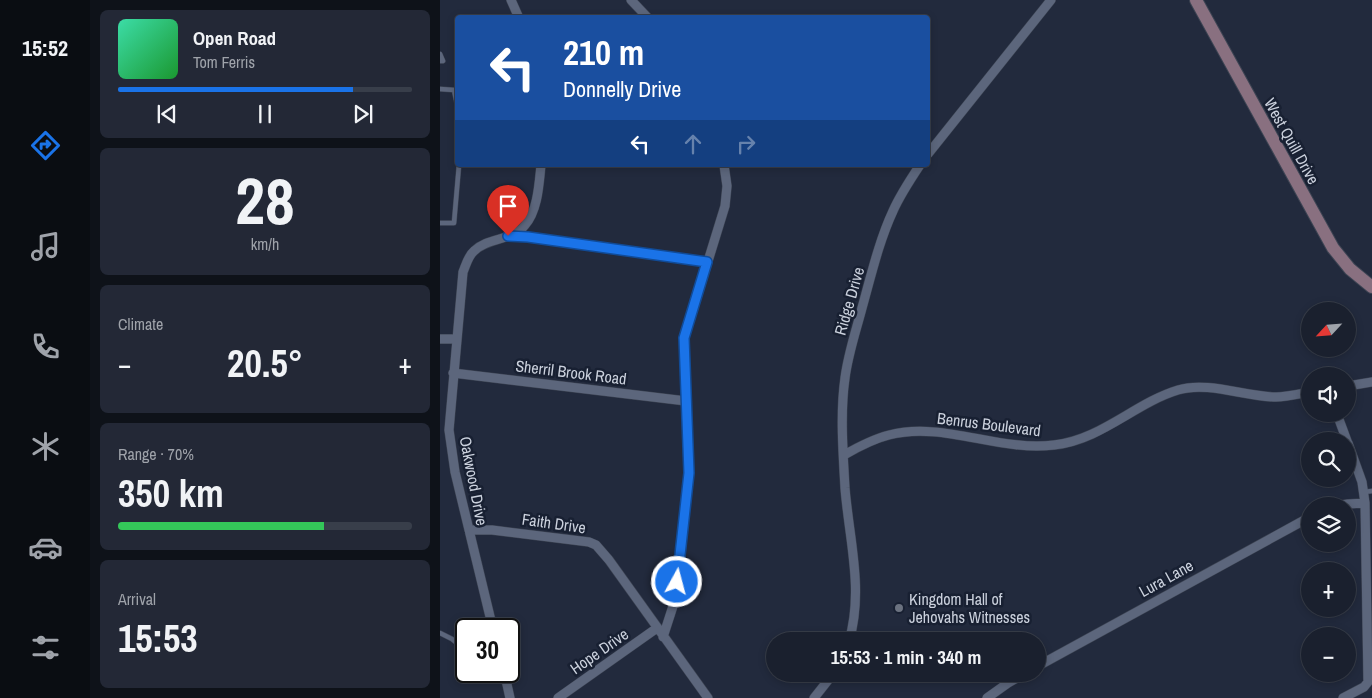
<!DOCTYPE html>
<meta charset="utf-8">
<style>
:root{--surface:#1a202e;--page:#232836;--text:#f1f3f6;--muted:#9fa3aa;--line:#383e4a;--accent:#1a73e8}
body{margin:0;font-family:"Archivo Narrow",sans-serif;background:var(--page);color:var(--text);height:100vh;display:flex;flex-direction:column;font-size:19px;white-space:nowrap}
*{box-sizing:border-box;margin:0}
p{font-size:16px;color:var(--muted)}
.icon{flex:none;width:28px;height:28px;fill:none;stroke:currentColor;stroke-width:2;stroke-linecap:round;stroke-linejoin:round}
.map{position:relative;flex:1;overflow:hidden}
.side{display:flex;flex-direction:column;gap:10px;padding:10px;background:#0e1219;width:350px}
.side>*{flex:none}
.banner{position:absolute;left:15px;top:15px;width:475px;height:152px;border-radius:5px;box-shadow:0 2px 8px #0003,0 0 0 1px var(--line);background:#1a4fa0;color:#fff;overflow:hidden}
.needle{width:32px;rotate:244deg}
.tools{position:absolute;left:861px;top:302px;display:grid;gap:10px}
.tools a{display:grid;place-items:center;width:55px;height:55px;border-radius:50%;background:var(--surface);box-shadow:0 2px 8px #0003,0 0 0 1px var(--line);font-size:25px}
.speed{position:absolute;left:15px;top:618px;display:flex;gap:10px;font-size:25px;font-weight:700;text-align:center}
.speed>*{display:grid;place-content:center;width:65px;height:65px;border-radius:50%;background:var(--surface);box-shadow:0 2px 8px #0003,0 0 0 1px var(--line);line-height:1}
.speed .limit{border:2px solid #111;border-radius:8px;background:#fff;color:#111}
.pin{position:absolute;display:grid;place-items:center;width:42px;height:42px;color:#fff;margin:-51px -21px;border-radius:50% 50% 50% 0;rotate:-45deg;box-shadow:0 0 5px #0007}
.pin .icon{rotate:45deg}
.me{position:absolute;width:55px;margin:-28px;rotate:7deg;stroke-linejoin:round;filter:drop-shadow(0 0 4px #0008)}
.turn{display:flex;align-items:center;gap:18px;height:105px;padding:0 25px;font-size:22px}
.turn .icon{width:65px;height:65px;stroke-width:2.5}
.turn b{display:block;font-size:35px;line-height:42px}
.lanes{display:flex;align-items:center;height:48px;padding:0 25px;background:#0003;justify-content:center;gap:25px;direction:ltr}
.lanes .off{opacity:.35}
.big{font-size:38px;font-weight:800;line-height:1.1}
.side .card{flex:1;display:flex;flex-direction:column;justify-content:center;gap:8px;min-width:0;padding:0 18px;border-radius:8px;background:var(--page)}
.side .dial{align-items:center;gap:0}
.dial b{font-size:65px;line-height:1}
.song{display:flex;align-items:center;gap:15px}
.cover{width:60px;height:60px;border-radius:8px;background:linear-gradient(135deg,hsl(160 70% 55%),hsl(130 70% 35%))}
.played{height:5px;border-radius:2px;background:linear-gradient(90deg,var(--accent) 80%,var(--line) 80%)}
.keys{display:flex;justify-content:space-around;direction:ltr}
.heat{display:flex;justify-content:space-between;align-items:center;font-size:28px;direction:ltr}
.charge{height:8px;border-radius:4px;background:linear-gradient(90deg,#34c759 70%,var(--line) 0)}
.trip{position:absolute;left:326px;top:632px;width:280px;height:50px;border-radius:25px;background:var(--surface);box-shadow:0 2px 8px #0003,0 0 0 1px var(--line);font-weight:800;line-height:50px;text-align:center}
main{display:flex;flex:1;min-height:0}
.dock{display:flex;flex-direction:column;width:90px;justify-content:space-around;align-items:center;background:#0a0d12;color:var(--muted)}
.dock .icon{width:35px;height:35px}
.dock .on{color:var(--accent)}
.dock b{font-size:22px;color:var(--text)}
.map>svg:first-child{display:block}
.lines{fill:none;stroke-linecap:round;stroke-linejoin:round}
.lane-casing{stroke:#3d4453;stroke-width:5.5}
.street-casing{stroke:#3d4453;stroke-width:10}
.secondary-casing{stroke:#3d4453;stroke-width:14}
.lane{stroke:#5c667c;stroke-width:4.5}
.street{stroke:#5c667c;stroke-width:9}
.secondary{stroke:#897080;stroke-width:12}
.route-casing{stroke:#114b97;stroke-width:12}
.route{stroke:#1a73e8;stroke-width:9}
.worship-dot{fill:#6b7280;stroke:#182032;stroke-width:2}
.labels{text-anchor:middle;stroke-width:5;stroke-linejoin:round;paint-order:stroke}
.street-label{font-size:16px;fill:#cbd1dd;stroke:#182032}
.poi-label{font-size:16px;fill:#cbd1dd;stroke:#182032;text-anchor:start}
</style>
<main>
<nav class="dock">
<b>15:52</b>
<svg class="icon on" aria-label="directions" viewBox="0 0 24 24"><path d="M12 3l9 9-9 9-9-9zM9 14v-3h6M13 9l2 2-2 2"/></svg>
<svg class="icon" aria-label="music" viewBox="0 0 24 24"><path d="M9 18V5l10-2v13"/><circle cx="6" cy="18" r="3"/><circle cx="16" cy="16" r="3"/></svg>
<svg class="icon" aria-label="phone" viewBox="0 0 24 24"><path d="M5 4h4l2 5-3 2q2 4 5 5l2-3 5 2v4C11 20 4 13 5 4z"/></svg>
<svg class="icon" aria-label="climate" viewBox="0 0 24 24"><path d="M12 3v18M4 7l16 10M4 17L20 7"/></svg>
<svg class="icon" aria-label="car" viewBox="0 0 24 24"><path d="M5 17H2v-5l4-1 3-4h7l3 4 3 1v5h-3M9 17h6M6 11h13"/><circle cx="7" cy="17" r="2"/><circle cx="17" cy="17" r="2"/></svg>
<svg class="icon" aria-label="filters" viewBox="0 0 24 24"><path d="M4 7h16M4 17h16"/><circle cx="9" cy="7" r="2"/><circle cx="15" cy="17" r="2"/></svg>
</nav>
<section class="side">
<div class="card">
<div class="song"><i class="cover"></i><div><b>Open Road</b><p>Tom Ferris</p></div></div>
<div class="played"></div>
<div class="keys"><svg class="icon" aria-label="previous" viewBox="0 0 24 24"><path d="M18 5L8 12l10 7zM5 5v14"/></svg><svg class="icon" aria-label="pause" viewBox="0 0 24 24"><path d="M8 5v14M16 5v14"/></svg><svg class="icon" aria-label="next" viewBox="0 0 24 24"><path d="M6 5l10 7-10 7zM19 5v14"/></svg></div>
</div>
<div class="card dial"><b>28</b><p>km/h</p></div>
<div class="card"><p>Climate</p>
<div class="heat"><a>−</a><b class="big">20.5°</b><a>+</a></div>
</div>
<div class="card"><p>Range · 70%</p><b class="big">350 km</b><div class="charge"></div></div>
<div class="card"><p>Arrival</p><b class="big">15:53</b></div>
</section>
<div class="map">
<svg width="932" height="698" viewBox="0 0 932 698">
<rect width="100%" height="100%" fill="#222a3d"/>
<g class="lines">
<!-- lane casing -->
<g class="lane-casing">
<path id="lane" d="M0 54 3 61H0
M0 89 14 90 18 109
M0 223H14L19 165
M924 492 932 491
M0 633 12 639 26 651"/>
</g>
<!-- street casing -->
<g class="street-casing">
<path id="street" d="M71 0 79 18
M191 0 208 18
M488 154 611 0
M69 236 88 237 267 262
M0 339H16
M13 373 246 401
M908 386 932 382
M897 414 907 441
M404 455C418 447 433 439 449 435 503 421 559 452 614 445 661 440 695 403 738 390 768 381 806 397 836 397 847 397 859 394 870 392
M894 506 908 504 925 503
M29 530H52L149 542 156 545 169 560 268 698
M53 629 15 472 9 430 23 272C26 265 28 256 34 251 48 237 73 241 85 225 98 210 99 184 101 165
M223 637 235 600 249 473 244 339 285 206 287 186 284 165
M409 641C424 590 409 539 405 488 403 452 400 413 405 378 408 354 416 331 422 308 431 276 439 241 453 211 460 195 470 180 480 165
M598 666 870 517
M64 671 70 698
M118 698 217 628
M374 698 393 674
M547 698 568 683 584 674
M903 698 924 687 928 682 925 503 922 482 908 443"/>
</g>
<!-- secondary casing -->
<g class="secondary-casing">
<path id="secondary" d="M756 0 893 248 910 269 932 287"/>
</g>
<!-- lane -->
<use href="#lane" class="lane"/>
<!-- street -->
<use href="#street" class="street"/>
<!-- secondary -->
<use href="#secondary" class="secondary"/>
</g>
<g class="lines">
<!-- route casing -->
<g class="route-casing">
<path id="route" d="M68 236 88 237 267 262 244 338 249 473 237 582"/>
</g>
<!-- route -->
<use href="#route" class="route"/>
</g>
<!-- markers -->
<circle class="worship-dot" cx="459" cy="608" r="5"/>
<g class="labels">
<!-- street labels -->
<g class="street-label">
<text transform="translate(852 141) rotate(61)" y="6">West Quill Drive</text>
<text transform="translate(409 301) rotate(-74)" y="6">Ridge Drive</text>
<text transform="translate(131 372) rotate(7)" y="6">Sherril Brook Road</text>
<text transform="translate(549 424) rotate(7)" y="6">Benrus Boulevard</text>
<text transform="translate(34 481) rotate(79)" y="6">Oakwood Drive</text>
<text transform="translate(114 523) rotate(8)" y="6">Faith Drive</text>
<text transform="translate(726 578) rotate(-29)" y="6">Lura Lane</text>
<text transform="translate(159 651) rotate(-35)" y="6">Hope Drive</text>
</g>
<!-- poi labels -->
<g class="poi-label">
<text x="469" y="605">Kingdom Hall of<tspan x="469" dy="18">Jehovahs Witnesses</tspan></text>
</g>
</g>
</svg>
<div class="tools">
<a><svg class="needle" viewBox="-14 -14 28 28"><path d="M0-13l5 13h-10z" fill="#e53935"/><path d="M0 13l5-13h-10z" fill="#9fa3aa"/></svg></a>
<a><svg class="icon" aria-label="sound" viewBox="0 0 24 24"><path d="M4 9h4l5-4v14l-5-4H4zM17 9q2 3 0 6"/></svg></a>
<a><svg class="icon" aria-label="search" viewBox="0 0 24 24"><circle cx="10" cy="10" r="6"/><path d="M15 15l6 6"/></svg></a>
<a><svg class="icon" aria-label="layers" viewBox="0 0 24 24"><path d="M12 4l9 5-9 5-9-5zM3 14l9 5 9-5"/></svg></a>
<a>+</a>
<a>−</a>
</div>
<div class="speed"><div class="limit">30</div></div>
<div class="pin" style="left:68px;top:236px;background:#d93025"><svg class="icon" aria-label="arrive" viewBox="0 0 24 24"><path d="M6 21V4h12l-3 4 3 4H6"/></svg></div>
<svg class="me" style="left:237px;top:582px" viewBox="-20 -20 40 40"><circle r="17" fill="#1a73e8" stroke="#fff" stroke-width="3"/><path d="M0-11L8 9 0 5-8 9z" fill="#fff"/></svg>
<div class="trip">15:53 · 1 min · 340 m</div>
<div class="banner">
<div class="turn"><svg class="icon" aria-label="left" viewBox="0 0 24 24"><path d="M17 20v-9H6M10 6l-5 5 5 5"/></svg><div><b>210 m</b>Donnelly Drive</div></div>
<div class="lanes"><svg class="icon" aria-label="left" viewBox="0 0 24 24"><path d="M17 20v-9H6M10 6l-5 5 5 5"/></svg><svg class="icon off" aria-label="ahead" viewBox="0 0 24 24"><path d="M12 20V5M6 11l6-6 6 6"/></svg><svg class="icon off" aria-label="right" viewBox="0 0 24 24"><path d="M7 20v-9h11M14 6l5 5-5 5"/></svg></div>
</div>
</div>
</main>
